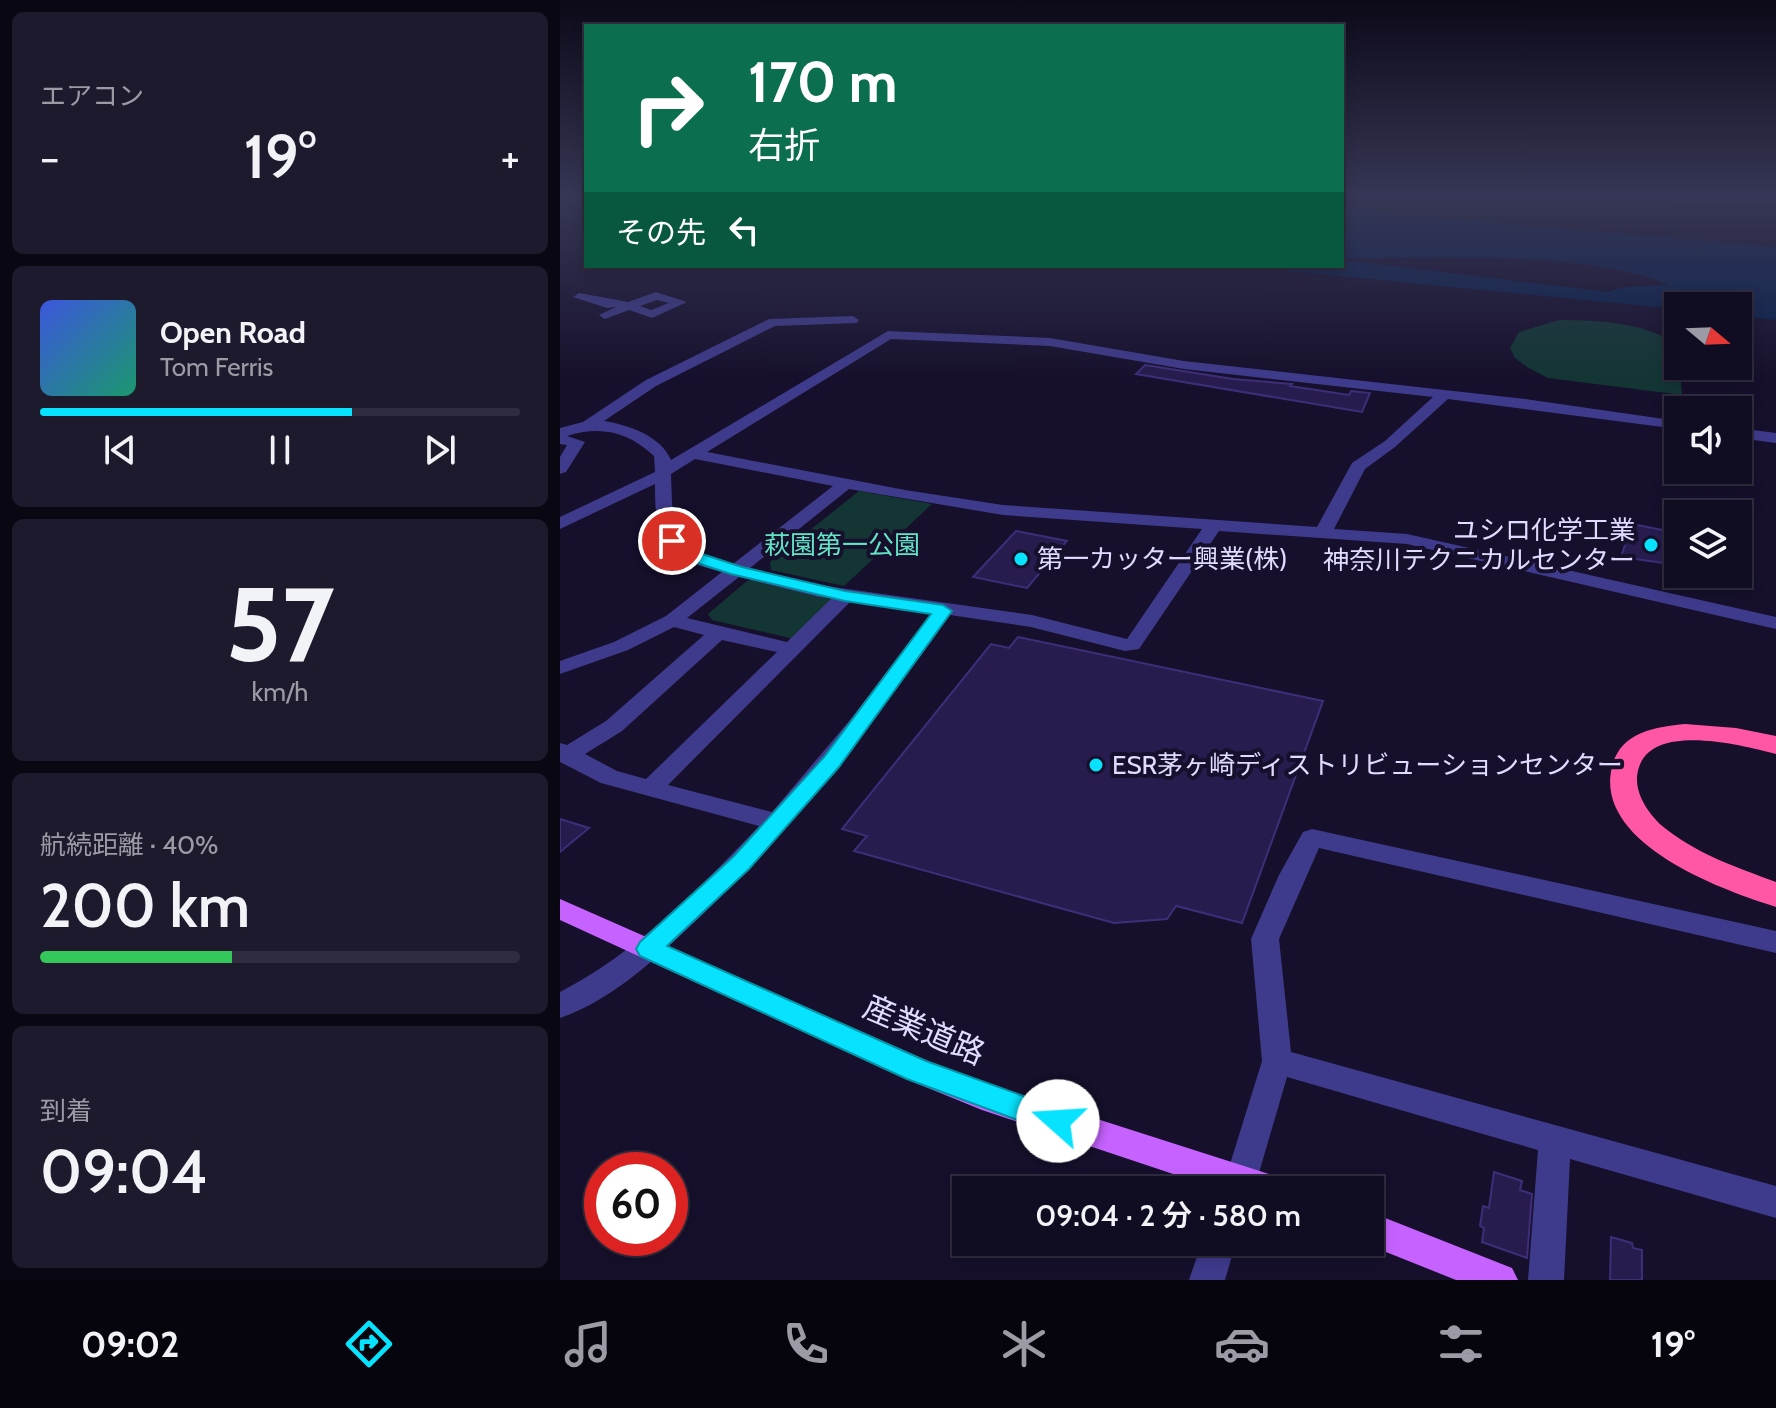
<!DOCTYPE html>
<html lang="ja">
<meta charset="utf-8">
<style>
:root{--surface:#100c21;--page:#1e1a2e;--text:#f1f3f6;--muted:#9c9ba5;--line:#302c3f;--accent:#07e3ff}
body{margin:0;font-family:Cabin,"Noto Sans JP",sans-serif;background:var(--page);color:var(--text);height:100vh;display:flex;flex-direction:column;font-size:30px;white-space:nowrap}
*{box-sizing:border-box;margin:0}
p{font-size:26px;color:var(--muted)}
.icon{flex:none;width:44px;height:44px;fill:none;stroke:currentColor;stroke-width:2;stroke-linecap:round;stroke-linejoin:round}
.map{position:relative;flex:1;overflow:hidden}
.panel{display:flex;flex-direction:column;gap:12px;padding:12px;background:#090712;width:560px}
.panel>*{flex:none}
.hud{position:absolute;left:24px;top:24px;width:760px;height:244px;border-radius:0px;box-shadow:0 4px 12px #0003,0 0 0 2px var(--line);background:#0b6e4f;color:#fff;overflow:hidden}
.needle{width:52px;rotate:109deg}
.controls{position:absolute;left:1104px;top:292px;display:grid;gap:16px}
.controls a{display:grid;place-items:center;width:88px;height:88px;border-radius:0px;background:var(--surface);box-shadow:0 4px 12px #0003,0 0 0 2px var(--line);font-size:40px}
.speed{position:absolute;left:24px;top:1152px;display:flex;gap:16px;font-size:40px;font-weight:700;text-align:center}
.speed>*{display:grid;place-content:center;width:104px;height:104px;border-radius:50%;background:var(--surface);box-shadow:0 4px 12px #0003,0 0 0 2px var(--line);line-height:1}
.speed .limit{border:12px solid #d22;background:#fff;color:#111}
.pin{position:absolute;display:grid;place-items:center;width:68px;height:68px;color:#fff;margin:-34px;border:4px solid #fff;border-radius:50%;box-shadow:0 2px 8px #0007}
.me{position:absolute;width:88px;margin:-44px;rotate:289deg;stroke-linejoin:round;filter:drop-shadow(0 0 6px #0008)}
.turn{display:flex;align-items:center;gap:28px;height:168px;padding:0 32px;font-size:36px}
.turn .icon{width:104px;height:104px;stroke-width:2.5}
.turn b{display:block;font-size:56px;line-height:68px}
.then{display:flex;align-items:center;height:76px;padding:0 32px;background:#0003;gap:16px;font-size:30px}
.big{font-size:60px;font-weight:600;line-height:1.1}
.panel .card{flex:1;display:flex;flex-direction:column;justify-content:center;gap:12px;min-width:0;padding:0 28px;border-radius:12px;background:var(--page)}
.panel .dial{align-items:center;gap:0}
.dial b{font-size:104px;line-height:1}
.song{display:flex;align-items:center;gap:24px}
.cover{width:96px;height:96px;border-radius:12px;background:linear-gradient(135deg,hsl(230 70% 55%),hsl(160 70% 35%))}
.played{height:8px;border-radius:4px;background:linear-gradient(90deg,var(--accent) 65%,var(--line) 65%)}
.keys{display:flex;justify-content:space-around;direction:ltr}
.heat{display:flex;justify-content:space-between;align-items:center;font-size:44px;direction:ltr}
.charge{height:12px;border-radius:6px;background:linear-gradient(90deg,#34c759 40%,var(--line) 0)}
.trip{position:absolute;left:392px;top:1176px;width:432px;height:80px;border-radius:0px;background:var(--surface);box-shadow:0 4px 12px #0003,0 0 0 2px var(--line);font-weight:600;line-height:80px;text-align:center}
.tab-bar{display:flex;height:128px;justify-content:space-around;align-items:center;background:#06050d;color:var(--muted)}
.tab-bar .icon{width:56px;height:56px}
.tab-bar .on{color:var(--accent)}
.tab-bar b{font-size:36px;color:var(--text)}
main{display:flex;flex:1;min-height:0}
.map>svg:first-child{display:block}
.green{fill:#133635}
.water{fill:#0a214c}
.building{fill:#271c4d;stroke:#3e2e7a;stroke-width:2}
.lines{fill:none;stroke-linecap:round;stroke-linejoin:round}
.minor{fill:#3f3b8c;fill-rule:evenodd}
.major{fill:#c662ff;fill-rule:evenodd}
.highway{fill:#ff56a5;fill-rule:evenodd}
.route{fill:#07e3ff;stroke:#0594a6;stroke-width:2}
.poi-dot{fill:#07e3ff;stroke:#16102c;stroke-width:3}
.labels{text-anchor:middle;stroke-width:8;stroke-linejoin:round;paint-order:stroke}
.poi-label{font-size:26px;fill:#e0dbff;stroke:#16102c;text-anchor:start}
.park-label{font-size:26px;fill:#62e4c5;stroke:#16102c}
.near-street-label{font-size:32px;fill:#e0dbff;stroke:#16102c}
</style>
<main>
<section class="panel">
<div class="card"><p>エアコン</p>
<div class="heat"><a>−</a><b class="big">19°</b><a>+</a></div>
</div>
<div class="card">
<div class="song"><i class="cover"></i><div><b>Open Road</b><p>Tom Ferris</p></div></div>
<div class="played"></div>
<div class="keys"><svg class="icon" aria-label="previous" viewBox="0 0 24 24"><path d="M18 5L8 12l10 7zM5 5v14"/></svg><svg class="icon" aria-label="pause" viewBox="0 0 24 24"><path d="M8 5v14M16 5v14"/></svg><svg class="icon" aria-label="next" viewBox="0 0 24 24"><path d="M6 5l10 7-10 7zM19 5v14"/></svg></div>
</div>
<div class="card dial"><b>57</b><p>km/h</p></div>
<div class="card"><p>航続距離 · 40%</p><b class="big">200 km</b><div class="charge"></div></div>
<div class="card"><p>到着</p><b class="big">09:04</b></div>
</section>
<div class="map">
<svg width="1216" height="1280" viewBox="0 0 1216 1280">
<rect width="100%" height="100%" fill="#16102c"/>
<!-- green -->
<path class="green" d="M999 320C1038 320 1085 322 1118 345L1122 395 988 378 967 367 955 358 950 348 959 332Z
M299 491 372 504 284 586 211 570 210 562Z
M195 579 280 598 239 640 152 620 148 614 187 581Z"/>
<!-- water -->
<path class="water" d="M782 207 819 213 1216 247V320L1178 316V306H1118V309L677 266H782V260L1050 292C1067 283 1089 288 1108 284 1013 248 884 260 782 258Z"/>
<!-- building -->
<path class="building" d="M585 365 673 379 732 384 730 386 789 395 791 391 810 393 802 412 576 374Z
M1072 524 1118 533V565L1061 557Z
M456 531 507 541 467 588 413 577Z
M458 637 763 701 682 923 616 906 607 919 554 923 294 851 307 836 282 829 431 644 449 648Z
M0 819 29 828 0 852Z
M934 1172 962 1181 960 1190 972 1194 967 1258 922 1242 924 1228 920 1226 923 1206 929 1208Z
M1051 1237 1072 1243 1073 1248 1082 1250V1280H1050Z"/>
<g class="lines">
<!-- minor -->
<path class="minor" d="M1114 198H1216V204L1119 201Z
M96 292 127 302 92 318 69 310 45 319 39 315 56 307 47 308 13 297 19 293 68 302ZM97 300 109 303 91 310 80 306Z
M293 316 299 320 297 323 215 326 96 386 44 421C69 425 101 436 111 460L328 331 490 338 624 361 965 399 1118 421V429L888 399 835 447 805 469 774 529 847 534 1216 617V629L847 544 659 531 579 649 565 651 471 627 390 615C309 728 226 837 124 932 89 965 47 1002 0 1018V992C77 952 140 888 199 826L41 783 0 762V743L7 745 46 721 144 635 114 627 68 650 0 674V661L54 642 106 616 162 572C102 557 95 543 95 484L0 529V517L95 472 94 456C69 432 40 425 7 436L25 442 6 472 0 474V457L7 445 0 444V428L23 422 86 380 209 319ZM331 339 490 346 624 369 873 397 825 441 792 463 757 527 443 505 345 490 147 452ZM135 459 273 486 173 564C110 548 113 531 111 474ZM289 489 443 515 642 529 567 639 472 615 259 585 190 568ZM179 577 259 597 272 598 227 642 127 618ZM291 601 372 613 290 720 212 812 108 785ZM162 640 217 652 86 779 57 771 25 754 62 731Z
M1178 428 1216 433V443L1178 438Z
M752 829 1216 931V953L759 848 719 939 731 1052 1216 1186V1218L1010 1159 1004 1280H968L978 1150 727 1077 694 1190H662L702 1061 691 939 719 875 743 832Z
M642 1242H676L665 1280H629Z"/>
<!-- major -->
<path class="major" d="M0 899 368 1061 425 1083 709 1174 721 1179 725 1190H661L422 1110 346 1079 0 920Z
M810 1212 952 1268 958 1280H896L801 1242H810Z"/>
<!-- highway -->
<path class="highway" d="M1125 724 1176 728 1216 736V754C1180 745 1082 719 1077 777 1076 795 1088 813 1101 825 1134 853 1176 867 1216 882V907C1161 890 1033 843 1052 767 1060 732 1095 727 1125 724Z"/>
</g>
<!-- sky -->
<linearGradient id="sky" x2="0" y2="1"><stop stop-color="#0c0918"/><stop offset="0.52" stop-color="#363756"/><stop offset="1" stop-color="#363756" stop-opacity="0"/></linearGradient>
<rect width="1216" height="378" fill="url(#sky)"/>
<!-- route -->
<path class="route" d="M112 536 133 551 182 567 285 591 383 605 392 611 279 767 189 869 107 946 366 1061 508 1112 512 1121 508 1131 498 1135 347 1079 80 956 76 949 80 942 173 857 264 757 371 614 285 601 171 574 122 558 104 541Z"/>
<!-- markers -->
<g class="poi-dot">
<circle cx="1091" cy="545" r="8"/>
<circle cx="461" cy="559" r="8"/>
<circle cx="536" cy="765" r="8"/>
</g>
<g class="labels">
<!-- poi labels -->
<g class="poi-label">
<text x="1075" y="539" text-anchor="end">ユシロ化学工業<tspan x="1075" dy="30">神奈川テクニカルセンター</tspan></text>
<text x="477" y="568">第一カッター興業(株)</text>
<text x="552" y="774">ESR茅ヶ崎ディストリビューションセンター</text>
</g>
<!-- park labels -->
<g class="park-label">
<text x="282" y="554">萩園第一公園</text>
</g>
<!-- near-street labels -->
<g class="near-street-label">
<text transform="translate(364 1030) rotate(23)" y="11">産業道路</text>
</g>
</g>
</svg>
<div class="controls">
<a><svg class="needle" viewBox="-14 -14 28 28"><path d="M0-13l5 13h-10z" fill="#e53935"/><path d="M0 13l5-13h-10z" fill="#9c9ba5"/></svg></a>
<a><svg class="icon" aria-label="sound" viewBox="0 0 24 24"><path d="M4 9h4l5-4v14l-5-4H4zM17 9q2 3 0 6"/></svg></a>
<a><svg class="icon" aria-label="layers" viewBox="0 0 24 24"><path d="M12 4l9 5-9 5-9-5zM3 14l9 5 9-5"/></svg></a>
</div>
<div class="speed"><div class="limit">60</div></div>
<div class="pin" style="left:112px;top:541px;background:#d93025"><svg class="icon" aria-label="arrive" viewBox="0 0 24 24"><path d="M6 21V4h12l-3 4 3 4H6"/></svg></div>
<svg class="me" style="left:498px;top:1121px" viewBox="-20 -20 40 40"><circle r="19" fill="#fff"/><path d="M0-13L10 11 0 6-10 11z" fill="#07e3ff"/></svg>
<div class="trip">09:04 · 2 分 · 580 m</div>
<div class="hud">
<div class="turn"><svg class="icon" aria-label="right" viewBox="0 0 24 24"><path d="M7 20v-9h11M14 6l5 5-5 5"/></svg><div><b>170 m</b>右折</div></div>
<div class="then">その先<svg class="icon" aria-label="left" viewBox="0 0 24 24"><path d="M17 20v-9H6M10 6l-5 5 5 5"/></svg></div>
</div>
</div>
</main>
<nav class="tab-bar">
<b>09:02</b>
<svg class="icon on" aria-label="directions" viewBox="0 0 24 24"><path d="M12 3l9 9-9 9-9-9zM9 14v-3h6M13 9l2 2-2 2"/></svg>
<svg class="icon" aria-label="music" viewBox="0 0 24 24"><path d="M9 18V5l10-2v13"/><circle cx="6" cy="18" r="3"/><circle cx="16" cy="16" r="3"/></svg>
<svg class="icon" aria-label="phone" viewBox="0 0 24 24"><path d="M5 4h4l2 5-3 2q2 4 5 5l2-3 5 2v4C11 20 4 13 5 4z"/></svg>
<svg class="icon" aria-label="climate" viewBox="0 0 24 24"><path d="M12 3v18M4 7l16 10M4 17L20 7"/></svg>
<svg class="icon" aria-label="car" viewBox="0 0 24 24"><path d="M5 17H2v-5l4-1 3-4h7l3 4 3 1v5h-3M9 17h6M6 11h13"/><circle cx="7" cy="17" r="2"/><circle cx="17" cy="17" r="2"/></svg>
<svg class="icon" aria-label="filters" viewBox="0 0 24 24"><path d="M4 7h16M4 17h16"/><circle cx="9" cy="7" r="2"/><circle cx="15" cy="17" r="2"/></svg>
<b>19°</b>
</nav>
